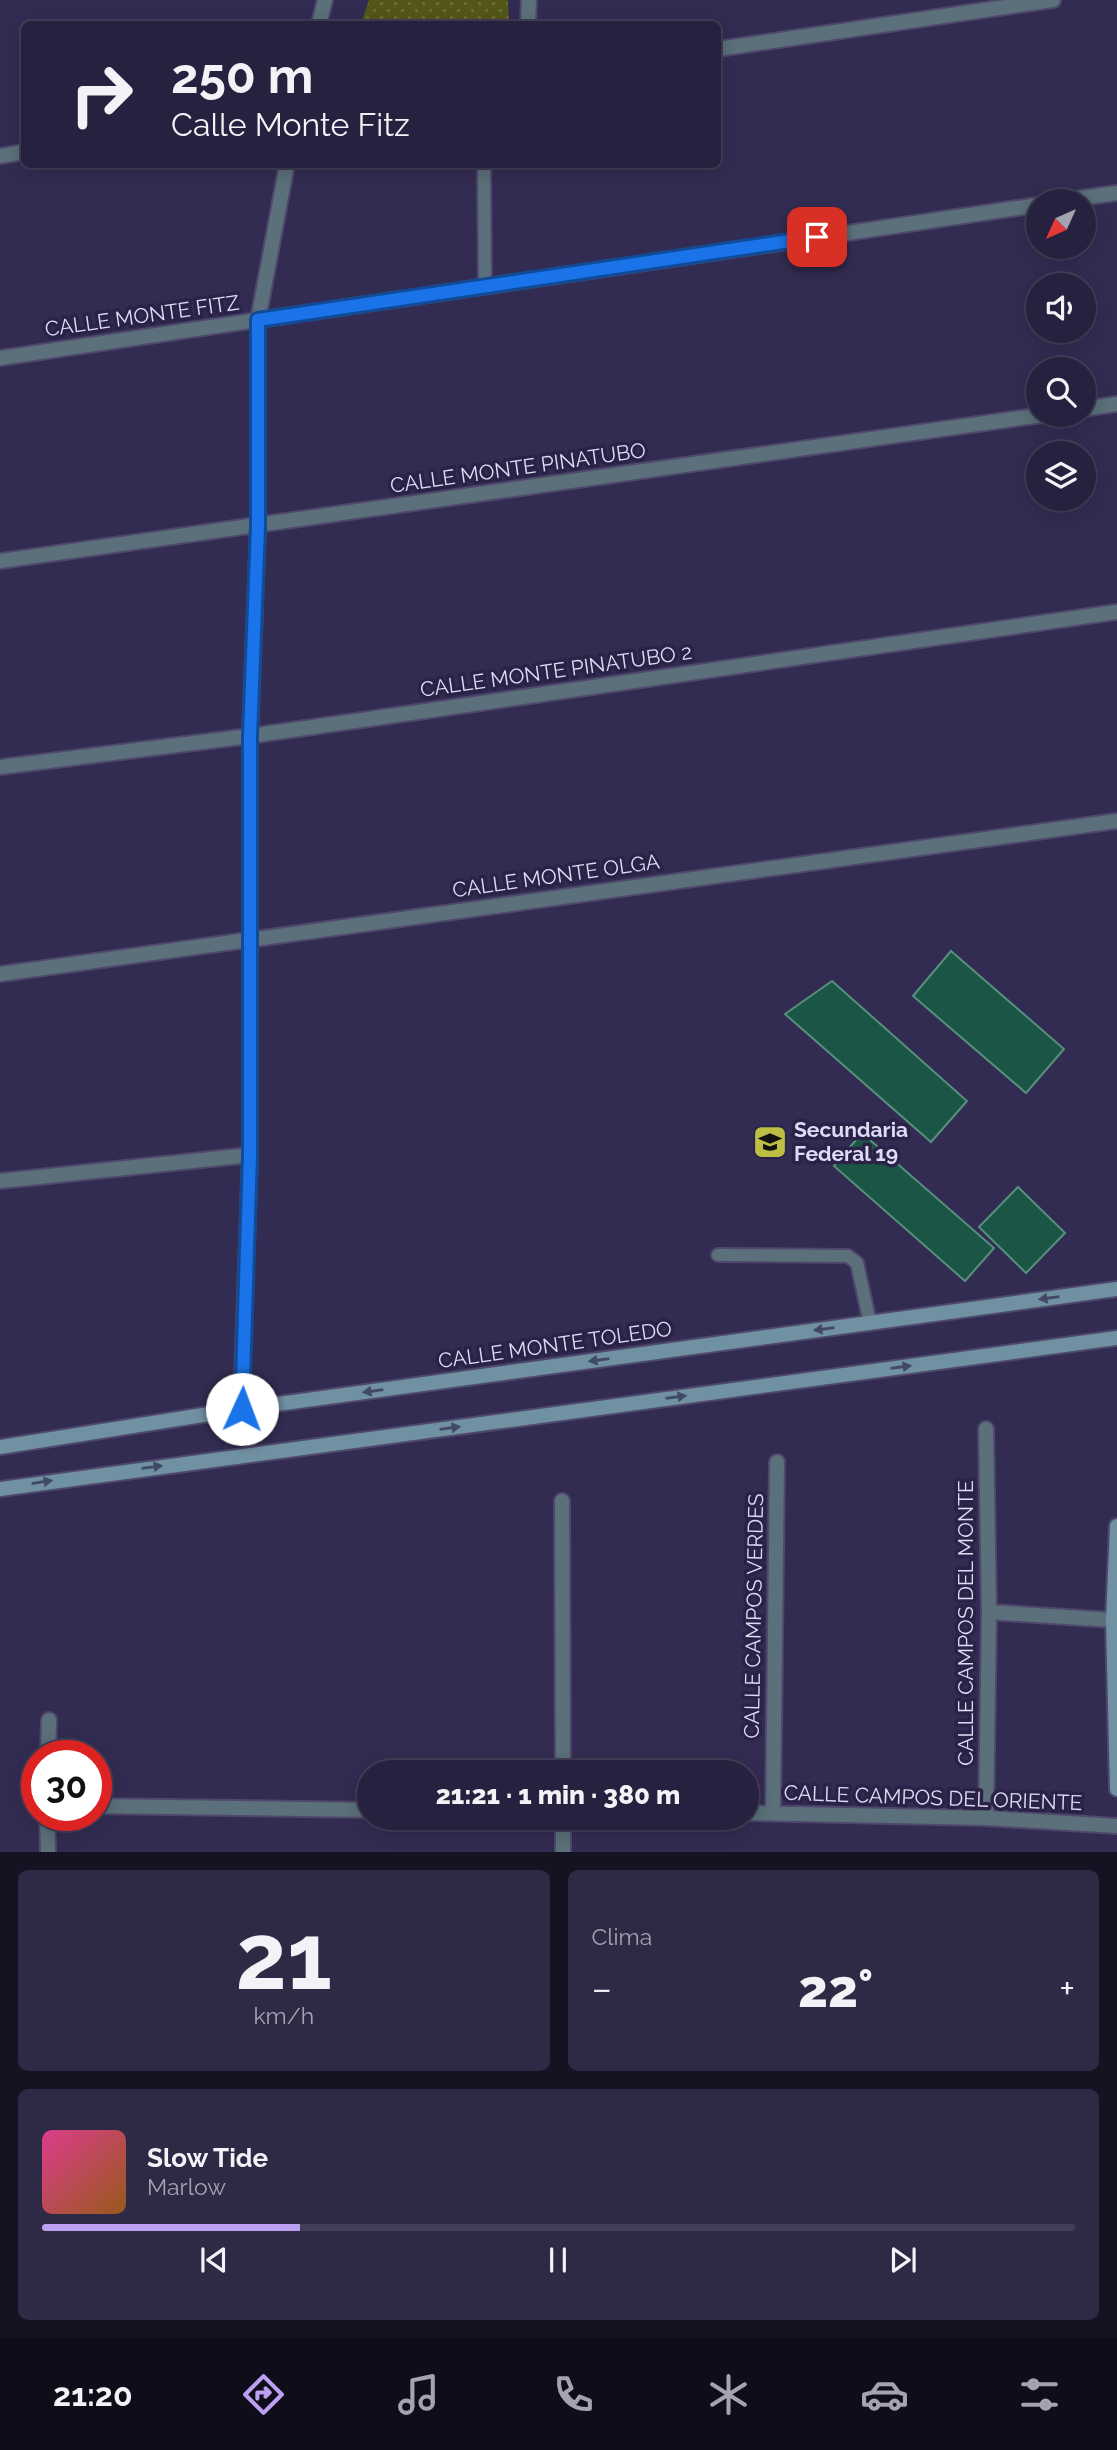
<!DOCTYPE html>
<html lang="es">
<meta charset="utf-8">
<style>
:root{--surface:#26213e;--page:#2e2945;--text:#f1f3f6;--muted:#a4a3b0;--line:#423e58;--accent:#bca0f2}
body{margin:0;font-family:Raleway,sans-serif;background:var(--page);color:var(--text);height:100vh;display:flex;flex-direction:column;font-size:26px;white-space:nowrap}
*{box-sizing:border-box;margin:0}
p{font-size:23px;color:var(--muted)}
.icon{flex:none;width:38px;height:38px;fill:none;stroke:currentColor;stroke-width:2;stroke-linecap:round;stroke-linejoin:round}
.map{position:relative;height:1852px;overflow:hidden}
.side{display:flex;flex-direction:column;gap:18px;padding:18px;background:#151222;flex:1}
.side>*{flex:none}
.top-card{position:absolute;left:21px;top:21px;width:700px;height:147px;border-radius:10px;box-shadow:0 4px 18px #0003,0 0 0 2px var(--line);background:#26213e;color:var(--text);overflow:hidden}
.needle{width:46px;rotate:225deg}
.fabs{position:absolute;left:1026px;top:189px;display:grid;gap:14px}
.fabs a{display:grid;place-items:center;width:70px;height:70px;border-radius:50%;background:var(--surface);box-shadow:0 4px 18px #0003,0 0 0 2px var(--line);font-size:35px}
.speed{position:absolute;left:21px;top:1740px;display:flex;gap:14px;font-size:35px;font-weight:700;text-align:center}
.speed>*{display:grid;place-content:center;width:91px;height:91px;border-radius:50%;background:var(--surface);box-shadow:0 4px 18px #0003,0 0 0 2px var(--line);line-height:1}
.speed .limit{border:10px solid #d22;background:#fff;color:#111}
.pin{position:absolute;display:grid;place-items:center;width:60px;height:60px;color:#fff;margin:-30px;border-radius:14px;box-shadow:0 4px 10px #0006}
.me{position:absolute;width:77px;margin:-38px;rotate:2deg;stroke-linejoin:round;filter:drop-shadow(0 0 5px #0008)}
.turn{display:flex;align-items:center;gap:24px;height:147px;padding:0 35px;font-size:32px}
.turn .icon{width:91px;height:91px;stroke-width:2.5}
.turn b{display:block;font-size:49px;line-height:60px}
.big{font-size:52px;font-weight:800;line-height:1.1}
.side .card{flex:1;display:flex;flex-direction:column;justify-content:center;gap:10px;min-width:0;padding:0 24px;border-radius:10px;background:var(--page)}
.side .dial{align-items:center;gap:0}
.dial b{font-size:91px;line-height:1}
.song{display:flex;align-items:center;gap:21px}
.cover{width:84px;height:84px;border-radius:10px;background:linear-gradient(135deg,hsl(330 70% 55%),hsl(30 70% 35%))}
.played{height:7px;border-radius:4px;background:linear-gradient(90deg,var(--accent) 25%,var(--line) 25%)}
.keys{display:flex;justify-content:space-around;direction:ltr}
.heat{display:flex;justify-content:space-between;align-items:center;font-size:38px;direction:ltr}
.side .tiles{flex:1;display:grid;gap:18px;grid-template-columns:1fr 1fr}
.card:last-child{grid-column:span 2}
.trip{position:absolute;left:357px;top:1760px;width:402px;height:70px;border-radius:35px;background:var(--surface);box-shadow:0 4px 18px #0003,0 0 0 2px var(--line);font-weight:800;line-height:70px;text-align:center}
.tabs{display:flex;height:112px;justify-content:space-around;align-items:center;background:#0f0d19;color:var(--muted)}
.tabs .icon{width:49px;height:49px}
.tabs .active{color:var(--accent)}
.tabs b{font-size:32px;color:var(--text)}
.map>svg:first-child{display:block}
.park{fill:url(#park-dots)}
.building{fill:#1b5545;stroke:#578f7d;stroke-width:2}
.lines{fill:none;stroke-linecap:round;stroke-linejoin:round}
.lane-casing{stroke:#4e486c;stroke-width:16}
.street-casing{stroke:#4e486c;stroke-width:18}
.secondary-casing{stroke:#4e486c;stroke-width:18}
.lane{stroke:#5b707a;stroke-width:12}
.street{stroke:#5b707a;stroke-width:14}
.secondary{stroke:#7091a2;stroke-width:14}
.oneway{fill:#424967}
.route-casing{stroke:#114b97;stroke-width:18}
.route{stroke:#1a73e8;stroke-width:12}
.labels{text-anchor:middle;stroke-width:7;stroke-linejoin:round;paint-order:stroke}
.street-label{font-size:21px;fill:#dedbf4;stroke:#2a2247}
.poi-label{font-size:21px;font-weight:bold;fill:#dedbf4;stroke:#2a2247;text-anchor:start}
</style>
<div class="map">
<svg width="1117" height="1852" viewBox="0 0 1117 1852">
<defs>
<pattern id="park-dots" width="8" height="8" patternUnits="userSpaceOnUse" patternTransform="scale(1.75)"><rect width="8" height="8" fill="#545619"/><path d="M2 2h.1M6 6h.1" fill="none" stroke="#6c6e3b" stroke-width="1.8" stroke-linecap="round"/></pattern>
</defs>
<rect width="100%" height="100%" fill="#332c52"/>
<!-- park -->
<path class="park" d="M369 0H508L509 24H361Z"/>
<!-- building -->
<path class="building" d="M951 951 1064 1049 1026 1093 913 996Z
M832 981 967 1101 931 1142 785 1014Z
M862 1133 994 1248 965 1281 834 1166Z
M1018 1187 1065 1233 1026 1273 979 1227Z"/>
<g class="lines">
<!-- lane casing -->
<g class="lane-casing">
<path id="lane" d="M484 164 485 285
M718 1255 848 1256 857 1263 870 1323"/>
</g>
<!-- street casing -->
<g class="street-casing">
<path id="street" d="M319 24 325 0
M528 24 529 0
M718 49 1053 0
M0 156 24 152
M1061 201 1117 193
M0 358 1038 205
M1083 409 1117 404
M0 561 1042 415
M0 767 250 736 1117 612
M0 974 1117 821
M0 1181 250 1155
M241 1409 250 1155V736L258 527V320L287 164
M986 1429 989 1612 986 1818
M562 1501 563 1773
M989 1612 1113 1620
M48 1755 49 1720
M96 1806 369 1810
M747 1813 986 1818 1117 1826
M773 1813 777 1462
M47 1815 48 1852
M563 1852V1818"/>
</g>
<!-- secondary casing -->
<g class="secondary-casing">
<path id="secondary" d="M0 1447 241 1409 1117 1289
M0 1489 1117 1338
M1117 1526 1113 1620 1117 1789"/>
</g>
<!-- lane -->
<use href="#lane" class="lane"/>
<!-- street -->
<use href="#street" class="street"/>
<!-- secondary -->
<use href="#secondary" class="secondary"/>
</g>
<!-- one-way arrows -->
<defs><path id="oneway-solid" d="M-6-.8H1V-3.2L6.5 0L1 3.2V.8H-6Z" transform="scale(1.75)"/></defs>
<g class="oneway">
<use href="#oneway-solid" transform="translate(1049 1298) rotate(172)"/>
<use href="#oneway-solid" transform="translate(824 1329) rotate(172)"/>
<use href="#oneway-solid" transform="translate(599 1360) rotate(172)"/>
<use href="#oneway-solid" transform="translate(901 1367) rotate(-8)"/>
<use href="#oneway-solid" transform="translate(373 1391) rotate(172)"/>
<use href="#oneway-solid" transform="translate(676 1397) rotate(-8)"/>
<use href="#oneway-solid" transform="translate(450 1428) rotate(-8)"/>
<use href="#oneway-solid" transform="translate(152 1467) rotate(-7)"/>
<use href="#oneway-solid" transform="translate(42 1482) rotate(-9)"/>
</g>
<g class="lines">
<!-- route casing -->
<g class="route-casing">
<path id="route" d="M242 1409 250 1155V736L258 527V320L817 237"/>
</g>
<!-- route -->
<use href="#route" class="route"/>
</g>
<!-- icons -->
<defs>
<g id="school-square" transform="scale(1.75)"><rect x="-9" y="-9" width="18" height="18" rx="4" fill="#bcbf44" stroke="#2a2247"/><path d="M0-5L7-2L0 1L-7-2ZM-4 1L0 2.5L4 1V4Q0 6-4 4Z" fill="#111"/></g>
</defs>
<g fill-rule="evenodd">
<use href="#school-square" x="770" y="1142"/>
</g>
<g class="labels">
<!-- street labels -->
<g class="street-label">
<text transform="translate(142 316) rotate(-8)" y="7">CALLE MONTE FITZ</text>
<text transform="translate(518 468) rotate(-8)" y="7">CALLE MONTE PINATUBO</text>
<text transform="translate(556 671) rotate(-8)" y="7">CALLE MONTE PINATUBO 2</text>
<text transform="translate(556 876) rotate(-8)" y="7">CALLE MONTE OLGA</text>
<text transform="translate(555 1345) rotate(-8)" y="7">CALLE MONTE TOLEDO</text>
<text transform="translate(754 1616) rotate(-89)" y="7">CALLE CAMPOS VERDES</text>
<text transform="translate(966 1623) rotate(-90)" y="7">CALLE CAMPOS DEL MONTE</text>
<text transform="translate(933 1798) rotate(2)" y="7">CALLE CAMPOS DEL ORIENTE</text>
</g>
<!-- poi labels -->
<g class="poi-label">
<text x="794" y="1137">Secundaria<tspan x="794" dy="24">Federal 19</tspan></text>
</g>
</g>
</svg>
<div class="fabs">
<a><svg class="needle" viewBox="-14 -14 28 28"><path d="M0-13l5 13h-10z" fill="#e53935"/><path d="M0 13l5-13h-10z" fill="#a4a3b0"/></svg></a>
<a><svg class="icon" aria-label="sound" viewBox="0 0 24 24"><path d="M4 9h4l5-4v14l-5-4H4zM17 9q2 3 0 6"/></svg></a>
<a><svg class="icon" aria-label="search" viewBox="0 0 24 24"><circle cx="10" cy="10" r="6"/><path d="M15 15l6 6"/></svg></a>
<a><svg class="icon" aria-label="layers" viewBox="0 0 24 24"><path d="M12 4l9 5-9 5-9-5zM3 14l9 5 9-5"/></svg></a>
</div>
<div class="speed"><div class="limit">30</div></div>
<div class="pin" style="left:817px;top:237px;background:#d93025"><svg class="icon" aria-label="arrive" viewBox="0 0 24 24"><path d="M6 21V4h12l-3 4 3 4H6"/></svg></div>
<svg class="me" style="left:242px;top:1409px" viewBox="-20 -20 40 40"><circle r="19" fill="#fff"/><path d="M0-13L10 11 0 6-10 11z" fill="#1a73e8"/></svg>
<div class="trip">21:21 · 1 min · 380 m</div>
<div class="top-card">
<div class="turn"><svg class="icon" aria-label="right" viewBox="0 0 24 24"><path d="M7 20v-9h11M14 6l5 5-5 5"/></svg><div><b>250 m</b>Calle Monte Fitz</div></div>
</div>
</div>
<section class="side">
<div class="tiles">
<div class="card dial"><b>21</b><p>km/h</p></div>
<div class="card"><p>Clima</p>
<div class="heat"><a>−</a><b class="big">22°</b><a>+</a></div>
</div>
<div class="card">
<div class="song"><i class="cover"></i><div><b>Slow Tide</b><p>Marlow</p></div></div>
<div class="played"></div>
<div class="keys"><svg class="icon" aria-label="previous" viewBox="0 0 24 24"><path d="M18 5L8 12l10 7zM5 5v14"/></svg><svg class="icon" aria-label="pause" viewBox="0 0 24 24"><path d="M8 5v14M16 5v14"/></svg><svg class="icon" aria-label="next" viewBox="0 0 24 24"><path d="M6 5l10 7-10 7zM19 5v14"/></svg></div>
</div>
</div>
</section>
<nav class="tabs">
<b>21:20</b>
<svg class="icon active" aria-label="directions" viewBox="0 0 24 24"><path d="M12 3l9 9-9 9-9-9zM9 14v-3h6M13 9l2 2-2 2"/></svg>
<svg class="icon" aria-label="music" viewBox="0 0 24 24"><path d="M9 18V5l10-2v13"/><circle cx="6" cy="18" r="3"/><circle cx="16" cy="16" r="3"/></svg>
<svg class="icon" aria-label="phone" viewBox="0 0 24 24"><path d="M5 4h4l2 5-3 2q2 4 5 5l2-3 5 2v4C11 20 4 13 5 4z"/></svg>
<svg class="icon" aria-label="climate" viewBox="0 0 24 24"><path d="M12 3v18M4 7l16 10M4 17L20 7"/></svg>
<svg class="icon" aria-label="car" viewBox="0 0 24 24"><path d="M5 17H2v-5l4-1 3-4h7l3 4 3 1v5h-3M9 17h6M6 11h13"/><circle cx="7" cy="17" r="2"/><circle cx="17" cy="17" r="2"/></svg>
<svg class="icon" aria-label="filters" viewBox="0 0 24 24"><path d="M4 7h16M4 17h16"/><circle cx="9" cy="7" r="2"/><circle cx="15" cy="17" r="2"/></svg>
</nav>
